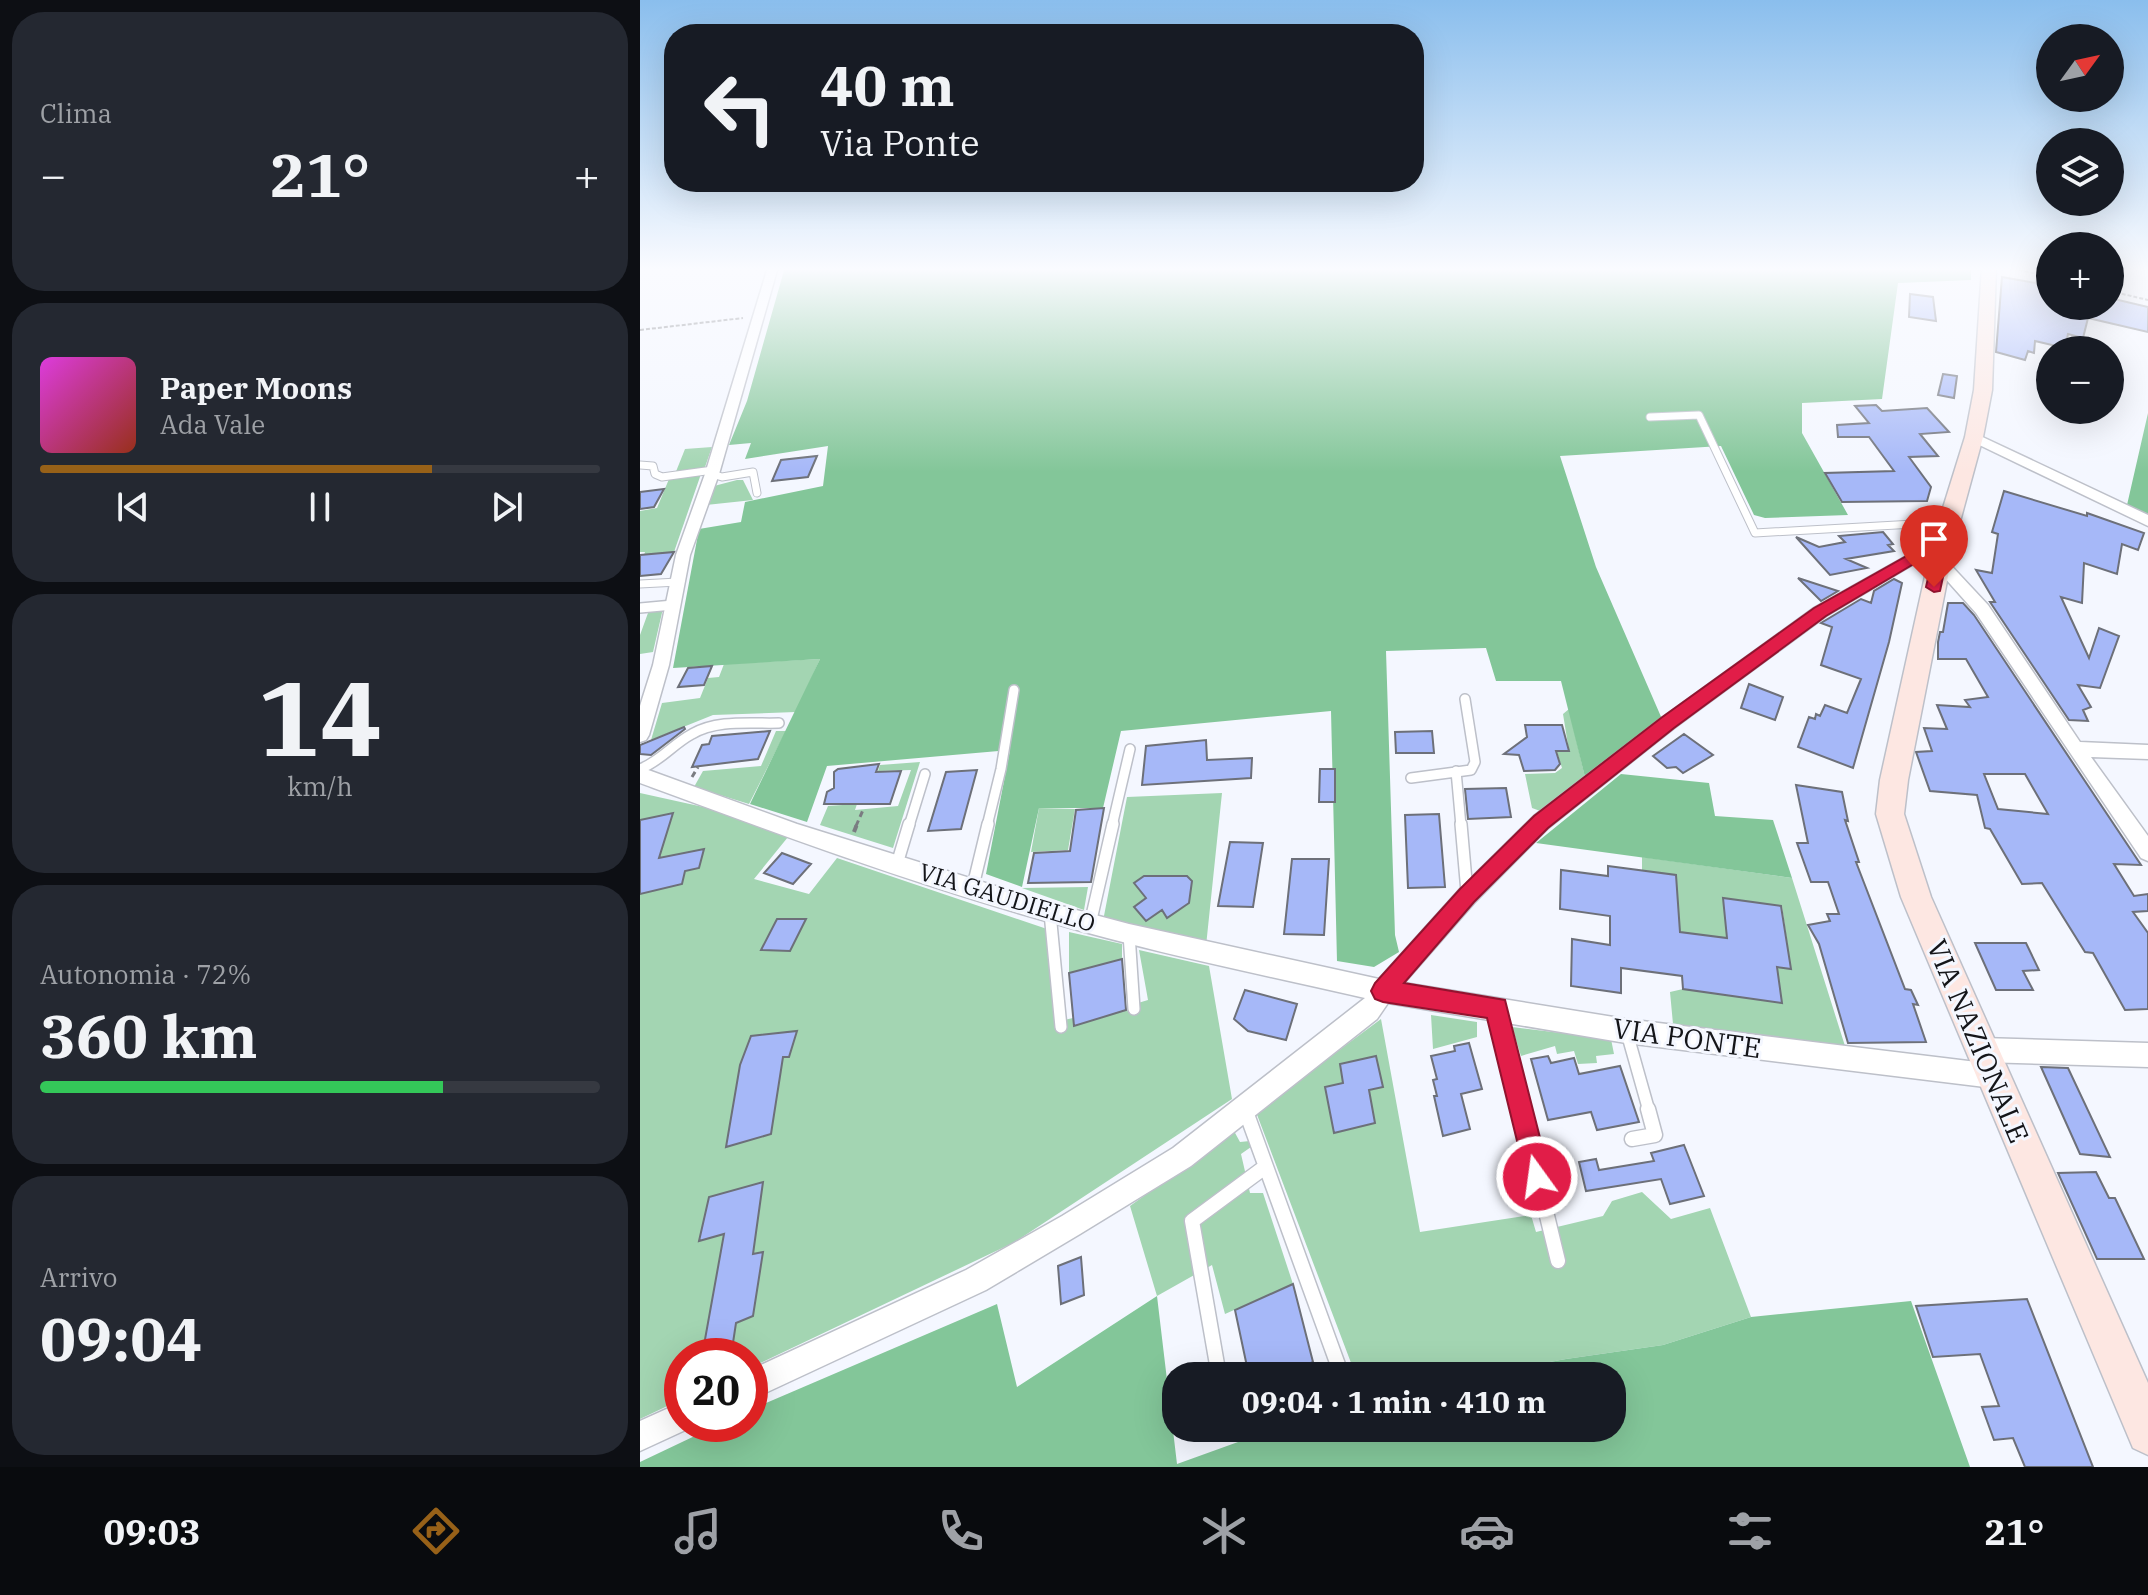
<!DOCTYPE html>
<html lang="it">
<meta charset="utf-8">
<style>
:root{--surface:#171b24;--page:#242831;--text:#f1f3f6;--muted:#9ea1a6;--line:#363941;--accent:#976118}
body{margin:0;font-family:"IBM Plex Serif",serif;background:var(--page);color:var(--text);height:100vh;display:flex;flex-direction:column;font-size:30px;white-space:nowrap}
*{box-sizing:border-box;margin:0}
p{font-size:26px;color:var(--muted)}
.icon{flex:none;width:44px;height:44px;fill:none;stroke:currentColor;stroke-width:2;stroke-linecap:round;stroke-linejoin:round}
.map{position:relative;flex:1;overflow:hidden}
.details{display:flex;flex-direction:column;gap:12px;padding:12px;background:#0d0f14;width:640px}
.details>*{flex:none}
.hud{position:absolute;left:24px;top:24px;width:760px;height:168px;border-radius:32px;box-shadow:0 8px 32px #0002;background:#171b24;color:var(--text);overflow:hidden}
.needle{width:52px;rotate:57deg}
.controls{position:absolute;left:1396px;top:24px;display:grid;gap:16px}
.controls a{display:grid;place-items:center;width:88px;height:88px;border-radius:50%;background:var(--surface);box-shadow:0 8px 32px #0002;font-size:40px}
.speed{position:absolute;left:24px;top:1338px;display:flex;gap:16px;font-size:40px;font-weight:700;text-align:center}
.speed>*{display:grid;place-content:center;width:104px;height:104px;border-radius:50%;background:var(--surface);box-shadow:0 8px 32px #0002;line-height:1}
.speed .limit{border:12px solid #d22;background:#fff;color:#111}
.pin{position:absolute;display:grid;place-items:center;width:68px;height:68px;color:#fff;margin:-82px -34px;border-radius:50% 50% 50% 0;rotate:-45deg;box-shadow:0 0 8px #0007}
.pin .icon{rotate:45deg}
.me{position:absolute;width:88px;margin:-44px;rotate:346deg;stroke-linejoin:round;filter:drop-shadow(0 0 6px #0008)}
.turn{display:flex;align-items:center;gap:28px;height:168px;padding:0 24px;font-size:36px}
.turn .icon{width:104px;height:104px;stroke-width:2.5}
.turn b{display:block;font-size:56px;line-height:68px}
.big{font-size:60px;font-weight:700;line-height:1.1}
.details .widget{flex:1;display:flex;flex-direction:column;justify-content:center;gap:12px;min-width:0;padding:0 28px;border-radius:32px;background:var(--page)}
.details .dial{align-items:center;gap:0}
.dial b{font-size:104px;line-height:1}
.song{display:flex;align-items:center;gap:24px}
.cover{width:96px;height:96px;border-radius:12px;background:linear-gradient(135deg,hsl(300 70% 55%),hsl(10 70% 35%))}
.played{height:8px;border-radius:4px;background:linear-gradient(90deg,var(--accent) 70%,var(--line) 70%)}
.keys{display:flex;justify-content:space-around;direction:ltr}
.heat{display:flex;justify-content:space-between;align-items:center;font-size:44px;direction:ltr}
.charge{height:12px;border-radius:6px;background:linear-gradient(90deg,#34c759 72%,var(--line) 0)}
.trip{position:absolute;left:522px;top:1362px;width:464px;height:80px;border-radius:32px;background:var(--surface);box-shadow:0 8px 32px #0002;font-weight:700;line-height:80px;text-align:center}
.tabs{display:flex;height:128px;justify-content:space-around;align-items:center;background:#090b0e;color:var(--muted)}
.tabs .icon{width:56px;height:56px}
.tabs .current{color:var(--accent)}
.tabs b{font-size:36px;color:var(--text)}
main{display:flex;flex:1;min-height:0}
.map>svg:first-child{display:block}
.green{fill:#a3d5b2}
.forest{fill:#83c699}
.building{fill:#a6b8f8;stroke:#6d7079;stroke-width:2;fill-rule:evenodd}
.lines{fill:none;stroke-linecap:round;stroke-linejoin:round}
.lane-far3-casing{stroke:#bdc0c9;stroke-width:9}
.lane-far2-casing{stroke:#bdc0c9;stroke-width:12}
.lane-far1-casing{stroke:#bdc0c9;stroke-width:14}
.lane-casing{stroke:#bdc0c9;stroke-width:17}
.street-casing{stroke:#bdc0c9;stroke-width:3}
.secondary-casing{stroke:#bdc0c9;stroke-width:3}
.path-far2{stroke:#7a7c81;stroke-width:2;stroke-dasharray:4 2;stroke-linecap:butt}
.path-far1{stroke:#7a7c81;stroke-width:3;stroke-dasharray:6 4;stroke-linecap:butt}
.path{stroke:#7a7c81;stroke-width:4;stroke-dasharray:7 5;stroke-linecap:butt}
.lane-far3{stroke:#fff;stroke-width:7}
.lane-far2{stroke:#fff;stroke-width:9}
.lane-far1{stroke:#fff;stroke-width:11}
.lane{stroke:#fff;stroke-width:14}
.street{fill:#fff;fill-rule:evenodd}
.secondary{fill:#fde7e2;fill-rule:evenodd}
.route{fill:#e11d48;stroke:#92132f;stroke-width:2}
.labels{text-anchor:middle;stroke-width:6;stroke-linejoin:round;paint-order:stroke}
.street-label{font-size:24px;fill:#141519;stroke:#f4f7ff}
.near-street-label{font-size:28px;fill:#141519;stroke:#f4f7ff}
</style>
<main>
<section class="details">
<div class="widget"><p>Clima</p>
<div class="heat"><a>−</a><b class="big">21°</b><a>+</a></div>
</div>
<div class="widget">
<div class="song"><i class="cover"></i><div><b>Paper Moons</b><p>Ada Vale</p></div></div>
<div class="played"></div>
<div class="keys"><svg class="icon" aria-label="previous" viewBox="0 0 24 24"><path d="M18 5L8 12l10 7zM5 5v14"/></svg><svg class="icon" aria-label="pause" viewBox="0 0 24 24"><path d="M8 5v14M16 5v14"/></svg><svg class="icon" aria-label="next" viewBox="0 0 24 24"><path d="M6 5l10 7-10 7zM19 5v14"/></svg></div>
</div>
<div class="widget dial"><b>14</b><p>km/h</p></div>
<div class="widget"><p>Autonomia · 72%</p><b class="big">360 km</b><div class="charge"></div></div>
<div class="widget"><p>Arrivo</p><b class="big">09:04</b></div>
</section>
<div class="map">
<svg width="1508" height="1467" viewBox="0 0 1508 1467">
<rect width="100%" height="100%" fill="#f4f7ff"/>
<!-- green -->
<path class="green" d="M72 447 65 467 35 474 45 449Z
M61 474 34 552 4 555 5 552H0V511L17 508 29 479Z
M97 480H103L113 500 66 505 74 486Z
M24 604 13 652 0 654V635L8 613H0V608Z
M180 659 156 712 73 715 11 740 22 703 60 698 68 678 79 677 84 664Z
M929 709 945 777 903 812 892 808 885 774 915 773 922 768 917 752 929 751 923 714Z
M136 731H146L109 804 54 787 63 771 121 766Z
M280 762 253 848 180 825 188 806 217 804 215 810 258 806 271 770 238 771 240 765Z
M0 793 95 814 148 837 114 879 169 894 197 858 407 929 415 1022 433 1018 434 1025 488 1010V1006L508 1000 499 950 569 966 592 1099 375 1242 110 1368V1356H42V1399L0 1419Z
M582 793 566 946 463 921 487 797Z
M399 808 435 809 428 850 391 852Z
M1002 857 1152 878 1205 1046 1033 1024 1030 992 1043 989 1142 1003 1139 980 1127 978 1126 966 1151 969 1142 906 1083 898 1087 938 1040 932 1036 875 1002 870Z
M448 887 444 910 382 888Z
M429 932 482 944V959L429 973Z
M791 1015 837 1022V1037L793 1049Z
M741 1019 780 1232 891 1215 896 1232 963 1216 972 1201 1002 1192 1031 1219 1070 1208 1111 1317 1023 1345 926 1359 834 1376H716L616 1112Z
M872 1027 971 1039 974 1054 956 1056 957 1063 938 1064 934 1051 917 1054 915 1046 881 1056Z
M594 1131 600 1142 610 1141 611 1147 601 1154 610 1193H623L653 1284 585 1314 572 1265 517 1296 490 1206Z"/>
<!-- forest -->
<path class="forest" d="M145 267H1331V280L1258 283 1242 399 1162 403V433L1208 515 1125 518 1114 515 1081 446 920 456 956 567 1022 719 945 777 921 681H856L846 648 746 651 755 935 759 952 734 967 697 961 691 711 481 731 463 808H399L382 887 346 874 370 750 187 766 167 822 110 804 180 659 33 668 59 529 101 522 105 502 183 486 188 446 105 459 111 443 89 445 107 401Z
M1508 413V515L1487 505Z
M981 774 1069 783 1075 816 1133 820 1152 878 896 843Z
M517 1296 537 1464 637 1428H972V1376H834L926 1359 1023 1345 1111 1317 1271 1301 1330 1467H0V1462L80 1424H110V1410L357 1304 377 1387Z"/>
<!-- building -->
<path class="building" d="M1399 267H1410V306H1470V298L1508 307V332L1448 318 1443 338 1428 334 1425 348 1395 341 1394 353 1388 351 1385 360 1356 352 1362 277 1396 283Z
M1270 294 1293 297 1296 321 1269 317Z
M1303 374 1317 376 1314 398 1298 395Z
M1236 405 1242 411 1287 408 1309 432 1280 434 1298 456 1269 457 1291 487 1287 501 1202 502 1185 473 1254 471 1229 437H1198L1197 425 1229 423 1215 406Z
M177 456 168 477 132 481 141 460Z
M24 489 14 507 0 509V492Z
M1364 491 1447 516V513L1504 533 1498 550 1482 544 1477 574 1444 563 1442 603 1421 597 1449 658 1459 628 1479 636 1460 688 1438 685 1451 707 1443 710 1448 721 1429 720 1350 602H1355L1336 570 1352 573 1358 534 1352 532Z
M1243 532 1253 544 1248 545 1254 551 1206 559 1227 568 1190 575 1156 537 1179 547 1205 542 1199 536Z
M34 552 21 574 0 576V555Z
M1158 578 1198 591 1181 601Z
M1254 579 1262 583 1249 642 1213 768 1158 747 1169 717 1175 719 1176 714 1180 716 1185 705 1207 713 1221 679 1181 665 1192 627 1181 623 1221 599 1231 603 1234 591Z
M1308 603H1323L1334 615 1501 865 1474 864 1494 896 1508 894V911L1493 912 1508 933V1009L1485 1010 1453 953 1445 952 1402 883 1382 884 1350 829 1345 828 1337 795 1290 791 1276 752 1292 751 1284 728 1307 729 1297 705 1330 707 1325 700 1348 697 1326 659H1298V642L1300 632H1303ZM1344 774H1385L1408 814 1358 809Z
M72 666 64 685 38 687 48 668Z
M1109 684 1143 697 1135 720 1101 708Z
M885 725H922L929 751H916L920 764 915 770 884 771 879 755 864 754 887 737Z
M44 727 45 729 11 755 0 754V745Z
M130 731 118 759 52 767 62 745 69 744 72 736Z
M792 731 794 753H756L755 732Z
M1044 734 1073 755 1043 773 1036 767 1027 768 1013 756Z
M566 740 567 760 612 758 611 778 502 785 506 746Z
M239 764 236 772 261 771 250 804H184L187 792 194 788V772L198 769Z
M680 769H695V802H679Z
M337 770 321 829 288 831 306 772Z
M1156 785 1202 792 1208 821 1205 820 1219 862H1216L1265 989 1271 990 1278 1005 1273 1004 1286 1042 1208 1043 1179 944 1168 925 1190 921 1187 914H1199L1188 882H1171L1157 843H1168Z
M866 788 871 817 828 819 825 789Z
M464 808 451 882 388 883 394 853 430 851 436 810Z
M33 813 19 858 64 849 59 868 45 871 42 884 0 894V820Z
M799 814 805 887 768 888 765 815Z
M590 842 623 843 613 907 578 906Z
M142 853 171 864 153 884 124 873Z
M652 859H689L684 935 644 934Z
M968 866 1036 875 1040 932 1087 938 1083 898 1141 906 1151 969 1137 967 1142 1003 1043 989 1042 976 981 968V993L931 986 932 939 970 945V916L920 909 921 870 968 876Z
M504 876H547L552 881 549 903 527 918 522 910 506 921 494 907 506 898 494 883Z
M137 919H166L150 951 121 950Z
M1335 943H1386L1399 970 1383 971 1393 990H1356Z
M482 959 486 1010 434 1026 429 973Z
M605 990 657 1004 646 1040 608 1031 594 1019Z
M157 1031 149 1057H143L131 1134 86 1147 100 1065 111 1036Z
M829 1043 842 1089 821 1094 830 1129 803 1136 794 1096H797L793 1080 797 1079 791 1056 815 1051 814 1046Z
M736 1056 743 1087 729 1090 735 1123 694 1133 685 1087 703 1083 700 1064Z
M908 1056 911 1063 934 1058 939 1074 980 1066 999 1122 957 1130 951 1112 908 1120 891 1059Z
M1401 1067 1428 1068 1470 1157 1440 1154Z
M1044 1145 1064 1196 1030 1204 1021 1179 946 1191 939 1162 956 1159 959 1170 1014 1161 1011 1153Z
M1456 1172 1469 1198H1475L1504 1259H1457L1418 1173Z
M123 1182 113 1254 123 1252 113 1316 96 1323 91 1356H62L84 1234 59 1241 69 1197Z
M441 1257 444 1295 421 1304 418 1266Z
M653 1284 673 1362 642 1376H609L595 1310Z
M1387 1299 1453 1467H1385L1373 1438 1354 1440 1342 1407 1359 1406 1340 1354 1293 1357 1276 1306Z"/>
<g class="lines">
<!-- lane-far3 casing -->
<g class="lane-far3-casing">
<path id="lane-far3" d="M1010 417 1059 415 1115 533 1309 522
M0 465 13 466 15 474 22 477 73 470
M72 474 82 477 113 472 117 493
M0 584 38 582"/>
</g>
<!-- lane-far2 casing -->
<g class="lane-far2-casing">
<path id="lane-far2" d="M0 608 33 605
M0 769C21 761 33 744 52 734 78 719 111 724 139 723
M816 771 821 826
M771 778 831 770 835 762 825 699
M269 826 285 774
M347 826 361 769 374 690
M472 826 490 749"/>
</g>
<!-- lane-far1 casing -->
<g class="lane-far1-casing">
<path id="lane-far1" d="M821 824 827 892
M257 864 269 824
M332 890 348 824
M410 913 421 1027
M450 924 473 824
M489 934 494 1009
M857 1012 881 1111
M987 1033 1009 1111"/>
</g>
<!-- lane casing -->
<g class="lane-casing">
<path id="lane" d="M605 1109 702 1376
M881 1109 918 1261
M992 1139 1015 1135 1008 1109
M579 1376 552 1221 625 1167"/>
</g>
<!-- street casing -->
<g class="street-casing">
<path id="street" d="M128 267H138L79 474 50 555 29 665 9 735 6 740 0 742V706L13 665 36 555 65 474Z
M1334 433 1508 515V526L1329 440V434Z
M1304 535 1309 537V543L1186 616 1034 728 908 828 834 903 764 983 986 1019 1353 1064 1361 1068 1365 1076 1361 1084 1353 1088 986 1043 748 1003 737 1019 551 1166 440 1234 346 1290 110 1400V1370L326 1270 422 1216 533 1148 725 998C620 974 515 953 413 923 273 884 136 833 0 783V767L157 824 410 903 489 924 739 979 820 889 894 816 1022 718 1174 608Z
M1300 558 1305 559 1348 605 1440 742 1508 745V759L1451 757 1508 836V861L1501 858 1336 613 1295 567 1292 563Z
M1342 1038 1508 1043V1067L1342 1062 1334 1058 1330 1050 1334 1042Z
M42 1402V1424H54L52 1427 0 1451V1421Z"/>
</g>
<!-- secondary casing -->
<g class="secondary-casing">
<path id="secondary" d="M1342 267H1356L1352 390 1343 437 1315 540 1268 780 1264 814 1291 897 1508 1383V1455L1493 1448 1261 897 1236 814 1240 780 1293 540 1325 437 1334 390Z"/>
</g>
<!-- path-far2 -->
<path class="path-far2" d="M1367 267 1410 277
M1470 291 1508 300
M0 330 103 318"/>
<!-- path-far1 -->
<path class="path-far1" d="M52 777 58 767
M216 826 223 810"/>
<!-- path -->
<path class="path" d="M214 832 217 824"/>
<!-- lane-far3 -->
<use href="#lane-far3" class="lane-far3"/>
<!-- lane-far2 -->
<use href="#lane-far2" class="lane-far2"/>
<!-- lane-far1 -->
<use href="#lane-far1" class="lane-far1"/>
<!-- lane -->
<use href="#lane" class="lane"/>
<!-- street -->
<use href="#street" class="street"/>
<!-- secondary -->
<use href="#secondary" class="secondary"/>
</g>
<!-- sky -->
<linearGradient id="sky" x2="0" y2="1"><stop stop-color="#8abeed"/><stop offset="0.57" stop-color="#fafbff"/><stop offset="1" stop-color="#fafbff" stop-opacity="0"/></linearGradient>
<rect width="1508" height="472" fill="url(#sky)"/>
<!-- route -->
<path class="route" d="M1304 535 1311 540 1300 591 1294 592 1286 587 1294 552 1186 616 1034 728 908 828 834 902 764 983 865 1000 910 1177 907 1186 897 1190 888 1186 847 1018 743 1002 735 999 731 991 735 983 820 889 894 816 1021 718 1174 608Z"/>
<g class="labels">
<!-- street labels -->
<g class="street-label">
<text transform="translate(367 898) rotate(17)" y="8">VIA GAUDIELLO</text>
</g>
<!-- near-street labels -->
<g class="near-street-label">
<text transform="translate(1047 1038) rotate(8)" y="10">VIA PONTE</text>
<text transform="translate(1338 1041) rotate(67)" y="10">VIA NAZIONALE</text>
</g>
</g>
</svg>
<div class="controls">
<a><svg class="needle" viewBox="-14 -14 28 28"><path d="M0-13l5 13h-10z" fill="#e53935"/><path d="M0 13l5-13h-10z" fill="#9ea1a6"/></svg></a>
<a><svg class="icon" aria-label="layers" viewBox="0 0 24 24"><path d="M12 4l9 5-9 5-9-5zM3 14l9 5 9-5"/></svg></a>
<a>+</a>
<a>−</a>
</div>
<div class="speed"><div class="limit">20</div></div>
<div class="pin" style="left:1294px;top:587px;background:#d93025"><svg class="icon" aria-label="arrive" viewBox="0 0 24 24"><path d="M6 21V4h12l-3 4 3 4H6"/></svg></div>
<svg class="me" style="left:897px;top:1177px" viewBox="-20 -20 40 40"><circle r="17" fill="#e11d48" stroke="#fff" stroke-width="3"/><path d="M0-11L8 9 0 5-8 9z" fill="#fff"/></svg>
<div class="trip">09:04 · 1 min · 410 m</div>
<div class="hud">
<div class="turn"><svg class="icon" aria-label="left" viewBox="0 0 24 24"><path d="M17 20v-9H6M10 6l-5 5 5 5"/></svg><div><b>40 m</b>Via Ponte</div></div>
</div>
</div>
</main>
<nav class="tabs">
<b>09:03</b>
<svg class="icon current" aria-label="directions" viewBox="0 0 24 24"><path d="M12 3l9 9-9 9-9-9zM9 14v-3h6M13 9l2 2-2 2"/></svg>
<svg class="icon" aria-label="music" viewBox="0 0 24 24"><path d="M9 18V5l10-2v13"/><circle cx="6" cy="18" r="3"/><circle cx="16" cy="16" r="3"/></svg>
<svg class="icon" aria-label="phone" viewBox="0 0 24 24"><path d="M5 4h4l2 5-3 2q2 4 5 5l2-3 5 2v4C11 20 4 13 5 4z"/></svg>
<svg class="icon" aria-label="climate" viewBox="0 0 24 24"><path d="M12 3v18M4 7l16 10M4 17L20 7"/></svg>
<svg class="icon" aria-label="car" viewBox="0 0 24 24"><path d="M5 17H2v-5l4-1 3-4h7l3 4 3 1v5h-3M9 17h6M6 11h13"/><circle cx="7" cy="17" r="2"/><circle cx="17" cy="17" r="2"/></svg>
<svg class="icon" aria-label="filters" viewBox="0 0 24 24"><path d="M4 7h16M4 17h16"/><circle cx="9" cy="7" r="2"/><circle cx="15" cy="17" r="2"/></svg>
<b>21°</b>
</nav>
